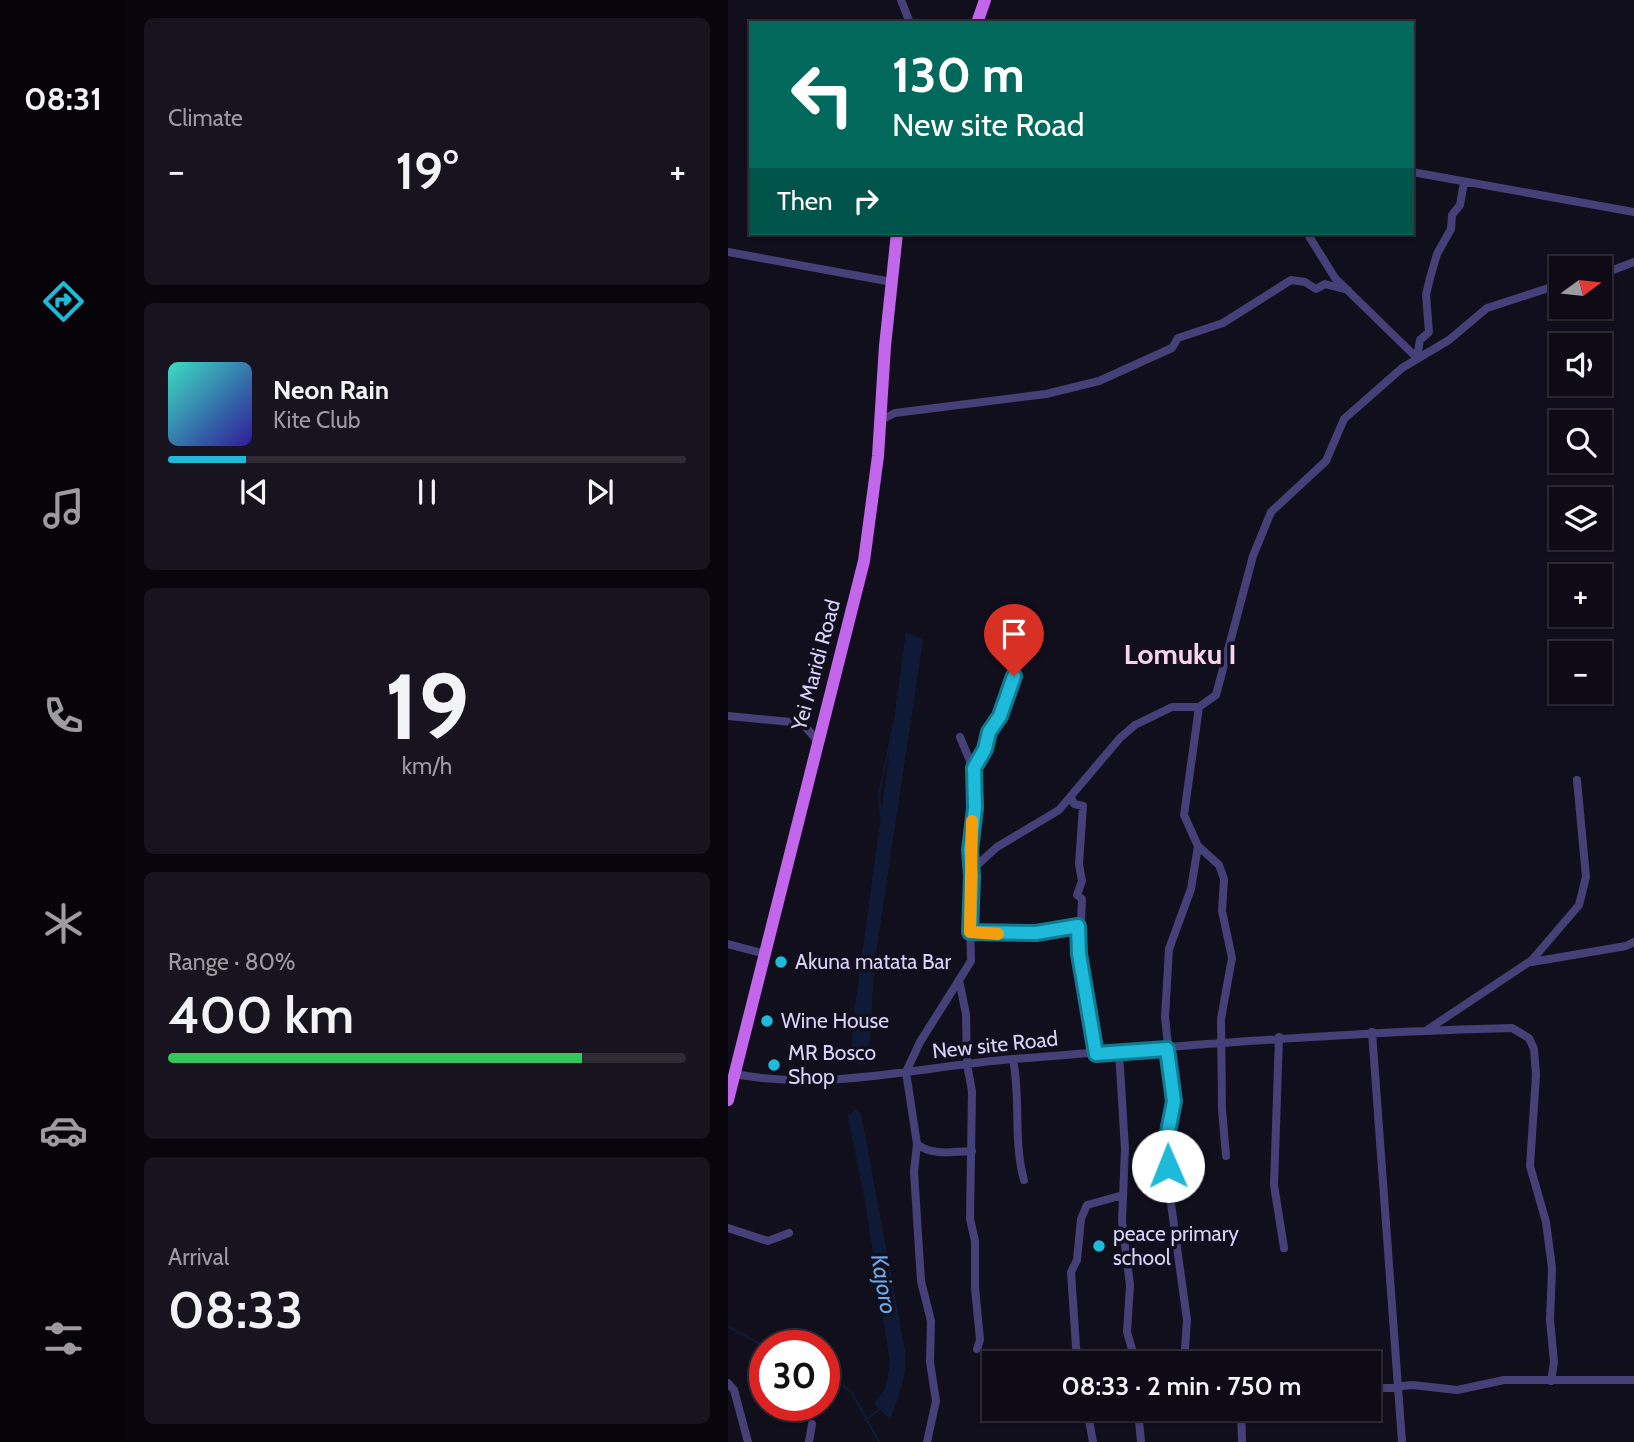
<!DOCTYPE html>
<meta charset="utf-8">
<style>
:root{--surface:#0e0b16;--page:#17141f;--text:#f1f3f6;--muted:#9b9ba1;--line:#2e2b35;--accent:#1dbada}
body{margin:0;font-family:Cabin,sans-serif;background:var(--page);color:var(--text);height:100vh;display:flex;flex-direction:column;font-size:26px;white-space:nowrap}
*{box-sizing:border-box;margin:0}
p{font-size:23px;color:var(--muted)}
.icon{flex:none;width:38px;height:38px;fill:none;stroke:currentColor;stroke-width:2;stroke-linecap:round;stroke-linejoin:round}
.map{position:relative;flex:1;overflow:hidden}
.drawer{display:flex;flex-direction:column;gap:18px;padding:18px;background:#08060c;width:602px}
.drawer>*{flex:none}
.banner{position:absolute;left:21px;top:21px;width:665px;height:214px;border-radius:0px;box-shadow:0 2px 5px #0004,0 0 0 2px var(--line);background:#00695c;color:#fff;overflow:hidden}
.needle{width:46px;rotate:75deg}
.tools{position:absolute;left:821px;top:256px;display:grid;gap:14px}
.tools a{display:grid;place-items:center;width:63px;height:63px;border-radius:0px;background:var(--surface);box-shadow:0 2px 5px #0004,0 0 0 2px var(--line);font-size:35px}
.speed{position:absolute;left:21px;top:1330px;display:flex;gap:14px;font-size:35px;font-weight:700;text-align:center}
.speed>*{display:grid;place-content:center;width:91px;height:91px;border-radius:50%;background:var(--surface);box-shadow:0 2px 5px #0004,0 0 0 2px var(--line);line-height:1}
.speed .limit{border:10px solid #d22;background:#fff;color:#111}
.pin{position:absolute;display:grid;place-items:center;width:60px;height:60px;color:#fff;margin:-72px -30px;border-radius:50% 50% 50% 0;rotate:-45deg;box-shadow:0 0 7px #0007}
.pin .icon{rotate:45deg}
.me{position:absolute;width:77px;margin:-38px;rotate:359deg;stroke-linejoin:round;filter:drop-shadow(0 0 5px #0008)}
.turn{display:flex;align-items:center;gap:24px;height:147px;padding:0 28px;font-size:32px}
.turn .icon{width:91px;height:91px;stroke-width:2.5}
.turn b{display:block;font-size:49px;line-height:60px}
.then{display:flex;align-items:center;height:66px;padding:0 28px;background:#0003;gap:14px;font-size:26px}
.big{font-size:52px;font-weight:600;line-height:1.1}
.drawer .widget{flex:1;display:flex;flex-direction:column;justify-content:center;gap:10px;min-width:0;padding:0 24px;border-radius:10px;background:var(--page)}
.drawer .dial{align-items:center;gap:0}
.dial b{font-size:91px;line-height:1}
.song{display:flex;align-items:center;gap:21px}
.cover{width:84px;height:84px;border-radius:10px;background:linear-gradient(135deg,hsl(170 70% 55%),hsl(250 70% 35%))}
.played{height:7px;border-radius:4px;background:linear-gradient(90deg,var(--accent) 15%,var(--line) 15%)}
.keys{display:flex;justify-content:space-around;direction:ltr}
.heat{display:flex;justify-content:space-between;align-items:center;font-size:38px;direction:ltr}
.charge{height:10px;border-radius:5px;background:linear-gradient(90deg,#34c759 80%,var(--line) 0)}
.trip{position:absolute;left:254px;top:1351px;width:399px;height:70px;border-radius:0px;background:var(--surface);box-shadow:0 2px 5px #0004,0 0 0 2px var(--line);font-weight:600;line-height:70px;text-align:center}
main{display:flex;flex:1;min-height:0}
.dock{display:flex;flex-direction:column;width:126px;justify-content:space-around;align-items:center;background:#060409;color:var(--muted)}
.dock .icon{width:49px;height:49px}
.dock .active{color:var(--accent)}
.dock b{font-size:32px;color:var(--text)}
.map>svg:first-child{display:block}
.water{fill:#0f1b36}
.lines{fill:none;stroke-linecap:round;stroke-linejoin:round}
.stream{stroke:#0f1b36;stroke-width:2}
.minor{stroke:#454077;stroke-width:8}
.primary{stroke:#c266eb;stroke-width:12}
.route-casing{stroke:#13798e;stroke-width:18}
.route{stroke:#1dbada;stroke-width:12}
.slow{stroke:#f59e0b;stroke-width:12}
.poi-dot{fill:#1dbada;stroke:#120f1d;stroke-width:2.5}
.labels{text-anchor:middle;stroke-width:7;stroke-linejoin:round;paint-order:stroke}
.street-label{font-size:21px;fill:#d8d1f9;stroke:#120f1d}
.poi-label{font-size:21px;fill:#d8d1f9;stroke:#120f1d;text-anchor:start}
.water-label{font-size:23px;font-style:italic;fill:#6ca9ec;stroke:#120f1d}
.district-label{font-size:28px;font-weight:bold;fill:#f9d3e9;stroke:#120f1d}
</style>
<main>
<nav class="dock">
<b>08:31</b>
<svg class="icon active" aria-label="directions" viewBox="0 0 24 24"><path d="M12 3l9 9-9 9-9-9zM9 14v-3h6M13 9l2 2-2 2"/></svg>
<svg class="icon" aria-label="music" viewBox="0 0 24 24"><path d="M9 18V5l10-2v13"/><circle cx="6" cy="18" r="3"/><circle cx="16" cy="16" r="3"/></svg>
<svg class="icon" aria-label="phone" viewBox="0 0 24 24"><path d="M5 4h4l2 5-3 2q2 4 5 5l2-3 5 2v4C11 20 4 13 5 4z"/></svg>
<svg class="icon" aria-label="climate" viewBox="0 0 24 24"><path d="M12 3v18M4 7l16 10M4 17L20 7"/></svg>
<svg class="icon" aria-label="car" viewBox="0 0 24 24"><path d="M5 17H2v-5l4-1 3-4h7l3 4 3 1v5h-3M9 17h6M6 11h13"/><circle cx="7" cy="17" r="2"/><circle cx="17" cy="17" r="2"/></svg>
<svg class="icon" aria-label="filters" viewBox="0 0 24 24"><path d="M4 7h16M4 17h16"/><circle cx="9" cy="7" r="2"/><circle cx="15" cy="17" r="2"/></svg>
</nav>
<section class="drawer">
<div class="widget"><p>Climate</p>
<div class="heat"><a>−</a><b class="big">19°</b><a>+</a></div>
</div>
<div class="widget">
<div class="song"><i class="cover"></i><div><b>Neon Rain</b><p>Kite Club</p></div></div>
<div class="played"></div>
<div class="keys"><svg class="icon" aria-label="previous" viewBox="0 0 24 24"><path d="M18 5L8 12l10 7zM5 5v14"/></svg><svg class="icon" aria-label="pause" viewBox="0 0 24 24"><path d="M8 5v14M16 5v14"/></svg><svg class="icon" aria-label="next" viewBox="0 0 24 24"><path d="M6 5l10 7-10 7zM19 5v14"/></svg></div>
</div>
<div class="widget dial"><b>19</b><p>km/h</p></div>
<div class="widget"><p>Range · 80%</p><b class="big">400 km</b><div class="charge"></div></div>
<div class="widget"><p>Arrival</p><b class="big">08:33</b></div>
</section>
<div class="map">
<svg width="906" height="1442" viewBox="0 0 906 1442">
<rect width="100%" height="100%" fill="#120f1d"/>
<!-- water -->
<path class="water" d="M178 632 195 640 147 959 140 1063 131 1065 125 1060 124 1029Z
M127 1110 133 1113 177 1351C179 1375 171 1396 162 1419L146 1404 158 1387 162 1362 137 1201 120 1116Z"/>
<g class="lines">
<!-- stream -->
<path class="stream" d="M153 817 151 795 166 723
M0 1326 37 1347
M96 1371 124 1393 151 1442
M137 1420 154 1408"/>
<!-- minor -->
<path class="minor" d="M173 0 182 23
M684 172 906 212
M579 233 607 278 689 358
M0 252 164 282
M872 275 906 262
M689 358 692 340 701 332 698 295 702 278 709 254 723 229 724 215 732 205 736 182
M153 420 167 413 318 394 371 381 444 348 450 338 495 323 563 280 577 282 588 289 597 284 620 290
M471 707 456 815 470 846 491 865 496 879 494 911 504 958 493 1019 494 1109 498 1156
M0 716 74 723 89 740
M232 737 245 768
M244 873 242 850 247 808 245 768 257 749 261 732 272 716 286 676
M350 926 351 954 368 1054
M242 932 308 933 353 922 354 899 349 895 354 881 351 864 355 806 346 804 343 797
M0 944 37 954
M804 962 898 946 906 942
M231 980 238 1014 239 1064 244 1091 242 1219 247 1241V1288L252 1340 249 1349
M699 1030 804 960 851 905 858 877 849 780
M644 1032 674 1442
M551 1037 546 1185 556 1248
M391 1052 397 1149 394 1221 402 1285 399 1332 408 1363
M285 1059C293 1099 285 1141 296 1180
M7 1074C99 1092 194 1066 286 1059 452 1046 618 1032 784 1028L801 1038 806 1049 808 1075 802 1166 818 1222 824 1268 822 1320 826 1362 823 1381
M189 1144C203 1156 226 1152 244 1151
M0 1228 40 1241 61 1233
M352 1363 348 1347 343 1272 349 1260 353 1219 359 1205 395 1195
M456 1363 459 1320 441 1189 440 1132 446 1101 437 1017 441 949 463 889 470 846
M0 1383 6 1390 20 1442
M640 1390 684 1385 729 1390 776 1380H906
M359 1409 365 1442
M410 1409 413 1442
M513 1409 514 1442
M81 1442 84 1424
M199 1442 208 1401 202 1362 203 1321 193 1281 186 1172 189 1144 178 1072 192 1042 243 961 242 920 244 876 248 866 269 847 331 810 392 738 407 725 444 707H471L488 695 525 556 543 512 598 461 616 419 674 368 721 340 759 308 833 284"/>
<!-- primary -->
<path class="primary" d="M249 23 257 0
M0 1100 136 561 150 456 157 346 169 233"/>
</g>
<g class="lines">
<!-- route casing -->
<g class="route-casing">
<path id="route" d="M286 676 272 716 261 732 257 749 246 768 247 808 242 850 244 876 242 932 308 933 350 926 351 954 368 1054 439 1049 446 1101 440 1132V1166"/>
</g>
<!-- route -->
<use href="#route" class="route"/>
<!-- slow -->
<path class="slow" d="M244 821 242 932 270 934"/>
</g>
<!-- markers -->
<g class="poi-dot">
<circle cx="53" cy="962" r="7"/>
<circle cx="39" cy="1021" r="7"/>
<circle cx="46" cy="1065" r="7"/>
<circle cx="371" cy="1246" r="7"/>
</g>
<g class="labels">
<!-- street labels -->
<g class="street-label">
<text transform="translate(88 665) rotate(-75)" y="7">Yei Maridi Road</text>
<text transform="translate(267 1045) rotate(-6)" y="7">New site Road</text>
</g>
<!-- poi labels -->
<g class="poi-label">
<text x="67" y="969">Akuna matata Bar</text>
<text x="53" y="1028">Wine House</text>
<text x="60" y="1060">MR Bosco<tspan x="60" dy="24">Shop</tspan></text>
<text x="385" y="1241">peace primary<tspan x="385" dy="24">school</tspan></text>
</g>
<!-- water labels -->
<g class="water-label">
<text transform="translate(156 1284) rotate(80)" y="8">Kajoro</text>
</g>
<!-- district labels -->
<g class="district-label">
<text x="452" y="664">Lomuku I</text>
</g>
</g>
</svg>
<div class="tools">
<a><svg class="needle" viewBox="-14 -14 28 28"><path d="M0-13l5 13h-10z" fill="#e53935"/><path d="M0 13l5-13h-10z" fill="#9b9ba1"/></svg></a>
<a><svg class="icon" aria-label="sound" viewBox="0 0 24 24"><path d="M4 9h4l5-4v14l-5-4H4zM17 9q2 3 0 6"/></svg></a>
<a><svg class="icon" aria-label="search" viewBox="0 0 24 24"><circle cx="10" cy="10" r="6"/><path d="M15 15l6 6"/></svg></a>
<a><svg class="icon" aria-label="layers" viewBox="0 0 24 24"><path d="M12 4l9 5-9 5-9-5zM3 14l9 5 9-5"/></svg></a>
<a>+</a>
<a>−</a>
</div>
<div class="speed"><div class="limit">30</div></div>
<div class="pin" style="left:286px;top:676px;background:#d93025"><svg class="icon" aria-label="arrive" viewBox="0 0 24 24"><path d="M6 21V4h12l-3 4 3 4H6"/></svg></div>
<svg class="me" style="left:440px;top:1166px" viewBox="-20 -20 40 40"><circle r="19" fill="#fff"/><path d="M0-13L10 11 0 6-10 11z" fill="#1dbada"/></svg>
<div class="trip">08:33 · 2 min · 750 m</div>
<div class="banner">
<div class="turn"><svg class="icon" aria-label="left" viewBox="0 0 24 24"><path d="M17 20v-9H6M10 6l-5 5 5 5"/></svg><div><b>130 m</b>New site Road</div></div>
<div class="then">Then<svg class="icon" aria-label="right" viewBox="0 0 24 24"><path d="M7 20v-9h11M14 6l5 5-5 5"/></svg></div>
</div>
</div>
</main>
